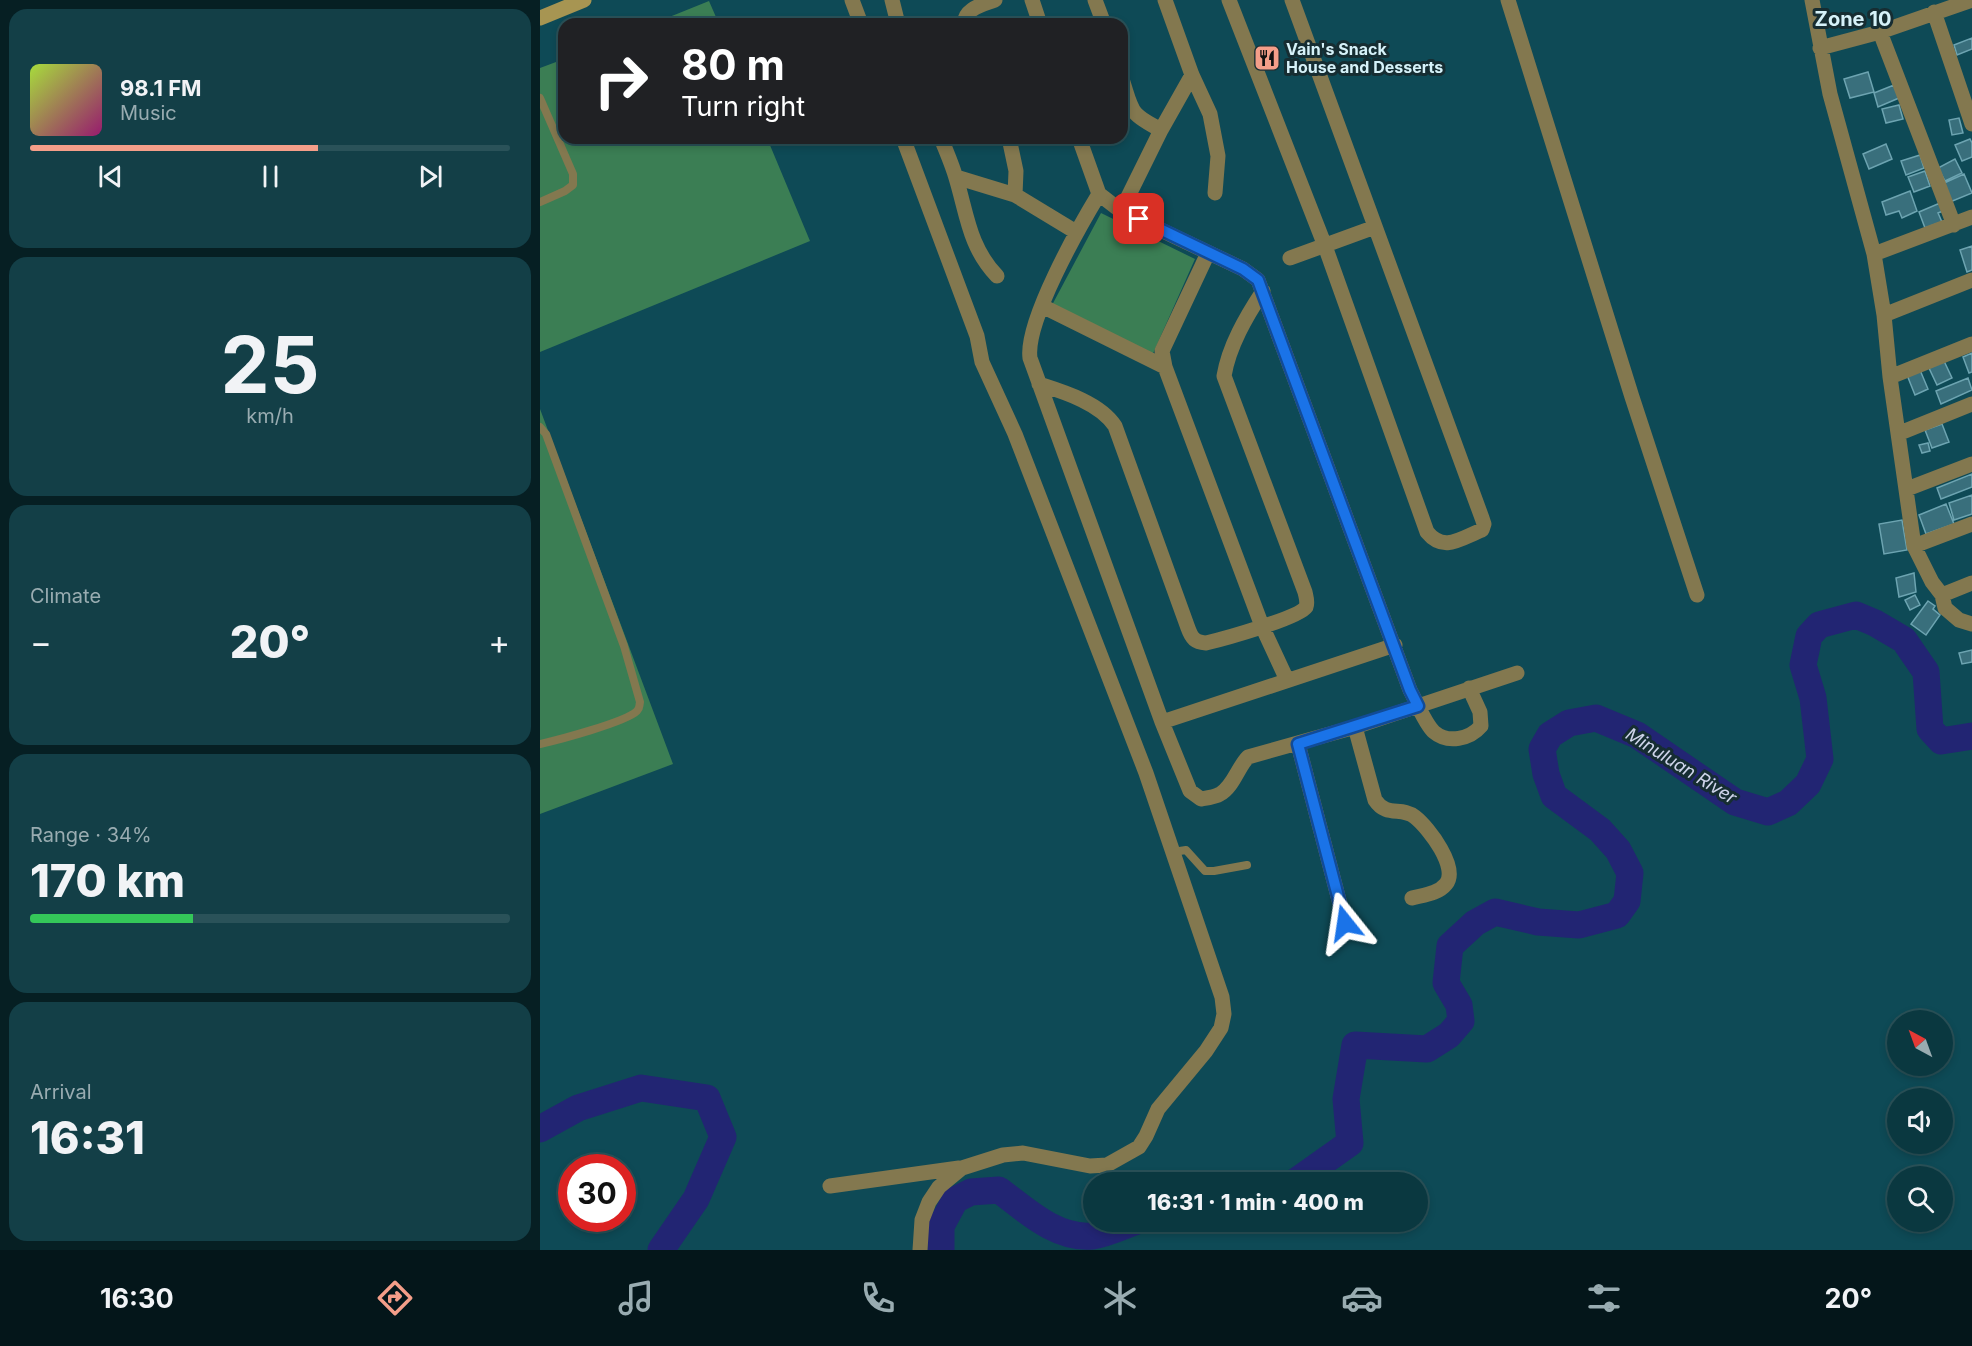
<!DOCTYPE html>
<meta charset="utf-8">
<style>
:root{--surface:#0a3840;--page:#133f47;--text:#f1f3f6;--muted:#99acb1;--line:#2a5259;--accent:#f49e89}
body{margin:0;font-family:Inter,sans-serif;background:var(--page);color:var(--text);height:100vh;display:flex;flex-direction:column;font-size:22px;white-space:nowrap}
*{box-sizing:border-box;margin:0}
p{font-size:20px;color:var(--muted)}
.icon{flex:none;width:33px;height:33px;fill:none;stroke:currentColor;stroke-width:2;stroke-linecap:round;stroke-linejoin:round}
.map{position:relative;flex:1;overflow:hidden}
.side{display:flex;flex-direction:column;gap:9px;padding:9px;background:#061f23;width:540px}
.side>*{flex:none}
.banner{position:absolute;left:18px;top:18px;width:570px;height:126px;border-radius:18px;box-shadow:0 3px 9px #0003,0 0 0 2px var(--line);background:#202124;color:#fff;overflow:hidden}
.needle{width:39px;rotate:319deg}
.tools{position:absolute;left:1347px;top:1010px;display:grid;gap:12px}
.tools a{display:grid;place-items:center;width:66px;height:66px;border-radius:50%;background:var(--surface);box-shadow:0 3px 9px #0003,0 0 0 2px var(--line);font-size:30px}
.speed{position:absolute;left:18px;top:1154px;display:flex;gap:12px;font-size:30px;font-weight:700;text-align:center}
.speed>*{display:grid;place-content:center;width:78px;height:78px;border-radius:50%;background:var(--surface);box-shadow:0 3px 9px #0003,0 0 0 2px var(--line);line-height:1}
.speed .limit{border:9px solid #d22;background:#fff;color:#111}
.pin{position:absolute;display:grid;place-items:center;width:51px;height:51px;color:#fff;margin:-26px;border-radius:12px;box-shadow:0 3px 9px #0006}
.me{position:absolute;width:66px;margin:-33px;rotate:345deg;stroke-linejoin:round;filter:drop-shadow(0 0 4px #0008)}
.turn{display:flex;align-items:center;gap:21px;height:126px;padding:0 24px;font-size:27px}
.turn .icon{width:78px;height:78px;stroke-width:2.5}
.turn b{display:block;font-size:42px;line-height:51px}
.big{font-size:45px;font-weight:800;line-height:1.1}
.side .widget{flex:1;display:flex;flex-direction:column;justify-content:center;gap:9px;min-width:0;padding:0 21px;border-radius:18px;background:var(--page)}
.side .dial{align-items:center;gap:0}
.dial b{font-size:78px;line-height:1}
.song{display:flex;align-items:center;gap:18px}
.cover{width:72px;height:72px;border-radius:9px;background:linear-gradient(135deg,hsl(80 70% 55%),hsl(320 70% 35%))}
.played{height:6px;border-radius:3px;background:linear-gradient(90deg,var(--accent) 60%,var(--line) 60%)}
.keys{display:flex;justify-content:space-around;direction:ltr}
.heat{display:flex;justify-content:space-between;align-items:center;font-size:33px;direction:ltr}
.charge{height:9px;border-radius:4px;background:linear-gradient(90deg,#34c759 34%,var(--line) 0)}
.trip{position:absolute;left:543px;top:1172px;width:345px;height:60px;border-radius:30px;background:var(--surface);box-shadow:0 3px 9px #0003,0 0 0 2px var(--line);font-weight:800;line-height:60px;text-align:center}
.tab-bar{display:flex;height:96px;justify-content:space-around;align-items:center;background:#04161a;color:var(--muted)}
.tab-bar .icon{width:42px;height:42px}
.tab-bar .selected{color:var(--accent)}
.tab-bar b{font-size:27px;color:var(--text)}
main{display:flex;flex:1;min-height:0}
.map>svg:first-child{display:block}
.green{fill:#3b7e54}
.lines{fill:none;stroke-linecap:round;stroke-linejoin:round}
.river{stroke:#222573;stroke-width:27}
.building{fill:#396f7c;stroke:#6da4b1;stroke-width:1.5}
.lane{stroke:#83784f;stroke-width:8}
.street{stroke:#83784f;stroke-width:15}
.secondary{stroke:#a79552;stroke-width:15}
.route-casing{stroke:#114b97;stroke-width:15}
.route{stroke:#1a73e8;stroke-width:10}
.labels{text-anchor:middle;stroke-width:6;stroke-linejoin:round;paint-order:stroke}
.poi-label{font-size:16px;font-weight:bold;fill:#d6f2f9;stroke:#162d32;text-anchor:start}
.water-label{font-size:18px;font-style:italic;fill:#ced4ea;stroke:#162d32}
.quarter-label{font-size:20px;font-weight:bold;fill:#d6f2f9;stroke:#162d32}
</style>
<main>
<section class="side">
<div class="widget">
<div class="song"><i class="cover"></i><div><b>98.1 FM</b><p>Music</p></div></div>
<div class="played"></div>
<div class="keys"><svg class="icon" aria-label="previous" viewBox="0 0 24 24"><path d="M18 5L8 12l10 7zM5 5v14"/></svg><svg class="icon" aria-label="pause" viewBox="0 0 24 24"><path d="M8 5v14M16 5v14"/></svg><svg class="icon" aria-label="next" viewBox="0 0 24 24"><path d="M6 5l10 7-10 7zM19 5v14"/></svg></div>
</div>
<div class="widget dial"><b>25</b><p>km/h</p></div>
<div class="widget"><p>Climate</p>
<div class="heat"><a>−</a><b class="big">20°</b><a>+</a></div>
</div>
<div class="widget"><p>Range · 34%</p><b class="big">170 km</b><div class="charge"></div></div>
<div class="widget"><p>Arrival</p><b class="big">16:31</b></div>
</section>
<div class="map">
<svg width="1432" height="1250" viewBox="0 0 1432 1250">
<rect width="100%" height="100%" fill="#0e4a56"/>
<!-- green -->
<path class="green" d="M169 1 179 24H112Z
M24 59V138H227L270 241 0 352V68Z
M561 213 655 259 611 358 511 307Z
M0 409 133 764 0 814Z"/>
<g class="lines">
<!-- river -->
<path class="river" d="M0 1129 38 1108 101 1088 167 1098 183 1137 156 1199 121 1250
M755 1182 810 1143 806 1099 815 1045 887 1049 909 1035 921 1021 919 1005 906 983 910 946 935 923 955 912 998 922 1039 925 1077 915 1087 901 1090 873 1078 850 1060 830 1014 796 1006 774 1002 749 1010 735 1029 723 1056 718 1097 735 1195 802 1228 812 1248 803 1268 784 1280 759 1273 698 1263 665 1269 636 1279 625 1316 615 1335 623 1364 640 1386 672 1390 729 1401 741 1432 736
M401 1250V1226L415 1200 431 1192 459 1190C486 1210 516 1239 552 1236 567 1234 583 1226 597 1221"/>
</g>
<!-- building -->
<path class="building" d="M1432 38V49L1417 55 1414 45Z
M1328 72 1334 92 1310 98 1304 79Z
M1354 85 1359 98 1338 107 1334 93Z
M1359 105 1363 119 1346 123 1342 109Z
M1419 118 1423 133 1412 135 1409 120Z
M1430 139 1432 143V157L1422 161 1415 145Z
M1346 144 1352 159 1329 169 1323 154Z
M1380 155 1384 168 1366 175 1361 161Z
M1415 159 1422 173 1405 181 1398 168Z
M1385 171 1390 186 1374 192 1368 177Z
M1424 174 1432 193 1410 202 1402 184Z
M1370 191 1377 211 1362 218 1359 211 1346 215 1342 202Z
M1400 203 1403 211 1398 213 1402 222 1385 228 1379 212Z
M1432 246V270L1427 272 1420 250Z
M1432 353V372L1429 373 1423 357Z
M1404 361 1412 378 1397 385 1389 368Z
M1380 370 1388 389 1375 395 1367 375Z
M1428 378 1432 390 1401 404 1396 391Z
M1402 424 1409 442 1392 448 1385 430Z
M1388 443 1390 451 1382 453 1379 445Z
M1432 474V487L1401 499 1397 488Z
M1432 495V514L1414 520 1409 503Z
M1406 504 1414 524 1386 534 1379 515Z
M1362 520 1367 550 1344 554 1339 524Z
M1374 573 1376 592 1359 597 1356 578Z
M1375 595 1380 605 1370 610 1365 600Z
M1388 601 1395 606 1393 609 1400 615 1386 635 1371 624Z
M1432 650V662L1422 664 1419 653Z"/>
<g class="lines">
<!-- lane -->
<path class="lane" d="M0 98 33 174V185L25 191 0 202
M0 427 6 434 84 646 100 702C99 707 100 708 97 711 86 722 18 740 0 744
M633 852 646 850 665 871H674L707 865"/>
<!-- street -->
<path class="street" d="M312 0 321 24
M352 0 358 24
M492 0 500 24
M555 0 564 24
M625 0 652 75 670 114 678 156 675 193
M689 0 785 246 887 532C904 553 921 538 942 530L944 524 942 518 752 0
M968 0 1092 397 1157 595
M1272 0 1290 94 1334 254 1344 315 1350 377 1374 546 1392 582 1402 595 1405 608 1419 620 1432 624
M1394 12 1432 124
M424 24C425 8 442 5 455 0
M1340 32 1414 225
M1280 48 1340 32 1432 0
M582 79C593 113 589 113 621 130
M363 138 437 336 442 362 475 434 606 773 682 997 684 1014 681 1028 666 1051 618 1109 606 1136 599 1147 567 1165 550 1166 483 1153 463 1155 422 1168 399 1187 389 1202 382 1220 380 1250
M401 138C406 151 412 164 416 178 427 214 429 247 457 276
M469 138 476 171 475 195
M539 138 559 194 581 211 703 269 718 280 870 690C876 701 885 724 894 732 908 744 930 739 941 726L940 712 929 688
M416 177 475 195 536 232
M559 194C539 227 485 322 490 358L622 722 650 791 661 799C667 798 675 797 680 794 693 787 698 767 708 757L815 727 977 673
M581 211 621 130 652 75
M668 253 622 351 625 367 722 626 747 680
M1334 254 1432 217
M750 258 835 227
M502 306 625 367
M1344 315 1432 280
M1350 377 1432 344
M499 384C524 392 560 403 575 426L648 628C652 639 655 642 666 643 683 639 759 618 766 607 768 602 766 597 765 592L684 376C689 346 706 317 723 291
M1360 433 1432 404
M1367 489 1432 464
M1374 546 1432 524
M1402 595 1432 583
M622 722 855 645
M815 727 835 800C847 818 861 806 875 817 889 828 919 868 906 884 898 894 883 895 872 898
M758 744 805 923
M290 1186 419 1168"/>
<!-- secondary -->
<path class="secondary" d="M0 18 44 0"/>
</g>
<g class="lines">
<!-- route casing -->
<g class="route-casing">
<path id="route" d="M599 219 703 269 718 280 870 690 878 706 758 744 805 923"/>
</g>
<!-- route -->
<use href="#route" class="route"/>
</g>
<!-- icons -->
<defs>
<g id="restaurant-square" transform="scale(1.35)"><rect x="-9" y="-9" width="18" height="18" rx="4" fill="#f49e89" stroke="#162d32"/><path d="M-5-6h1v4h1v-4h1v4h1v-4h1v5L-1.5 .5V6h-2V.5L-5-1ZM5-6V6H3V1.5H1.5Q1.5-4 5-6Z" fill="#111"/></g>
</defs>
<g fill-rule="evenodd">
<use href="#restaurant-square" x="727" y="58"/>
</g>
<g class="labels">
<!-- poi labels -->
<g class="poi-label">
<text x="746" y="55">Vain's Snack<tspan x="746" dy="18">House and Desserts</tspan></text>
</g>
<!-- water labels -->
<g class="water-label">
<text transform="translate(1141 766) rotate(32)" y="6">Minuluan River</text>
</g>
<!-- quarter labels -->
<g class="quarter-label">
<text x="1313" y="26">Zone 10</text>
</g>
</g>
</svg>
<div class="tools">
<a><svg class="needle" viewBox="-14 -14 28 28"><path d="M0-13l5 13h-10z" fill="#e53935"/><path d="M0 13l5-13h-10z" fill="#99acb1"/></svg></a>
<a><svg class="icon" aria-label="sound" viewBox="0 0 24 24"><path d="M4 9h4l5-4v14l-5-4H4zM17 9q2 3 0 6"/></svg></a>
<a><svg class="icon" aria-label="search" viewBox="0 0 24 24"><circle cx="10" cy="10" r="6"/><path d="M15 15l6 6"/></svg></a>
</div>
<div class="speed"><div class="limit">30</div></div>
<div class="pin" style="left:599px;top:219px;background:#d93025"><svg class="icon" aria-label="arrive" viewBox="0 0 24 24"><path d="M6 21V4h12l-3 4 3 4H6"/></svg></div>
<svg class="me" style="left:805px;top:923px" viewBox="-20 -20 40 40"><path d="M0-17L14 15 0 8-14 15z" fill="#1a73e8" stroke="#fff" stroke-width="4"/></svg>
<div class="trip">16:31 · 1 min · 400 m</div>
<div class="banner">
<div class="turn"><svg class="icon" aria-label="right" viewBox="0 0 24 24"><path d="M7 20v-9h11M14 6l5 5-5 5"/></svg><div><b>80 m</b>Turn right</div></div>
</div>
</div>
</main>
<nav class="tab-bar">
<b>16:30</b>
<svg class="icon selected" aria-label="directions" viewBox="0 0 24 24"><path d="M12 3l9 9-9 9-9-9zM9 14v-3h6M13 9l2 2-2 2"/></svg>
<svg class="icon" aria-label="music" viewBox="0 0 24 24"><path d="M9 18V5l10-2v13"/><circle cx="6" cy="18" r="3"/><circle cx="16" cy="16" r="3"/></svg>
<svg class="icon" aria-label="phone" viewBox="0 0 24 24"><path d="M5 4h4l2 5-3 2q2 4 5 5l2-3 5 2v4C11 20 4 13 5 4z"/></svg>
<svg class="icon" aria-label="climate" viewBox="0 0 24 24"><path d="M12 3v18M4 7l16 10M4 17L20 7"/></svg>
<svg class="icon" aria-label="car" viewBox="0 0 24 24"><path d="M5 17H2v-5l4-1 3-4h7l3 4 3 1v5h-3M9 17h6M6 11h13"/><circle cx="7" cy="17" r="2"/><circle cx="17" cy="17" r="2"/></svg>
<svg class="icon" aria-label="filters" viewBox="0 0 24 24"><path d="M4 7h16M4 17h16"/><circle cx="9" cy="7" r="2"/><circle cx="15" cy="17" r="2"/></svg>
<b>20°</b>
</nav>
